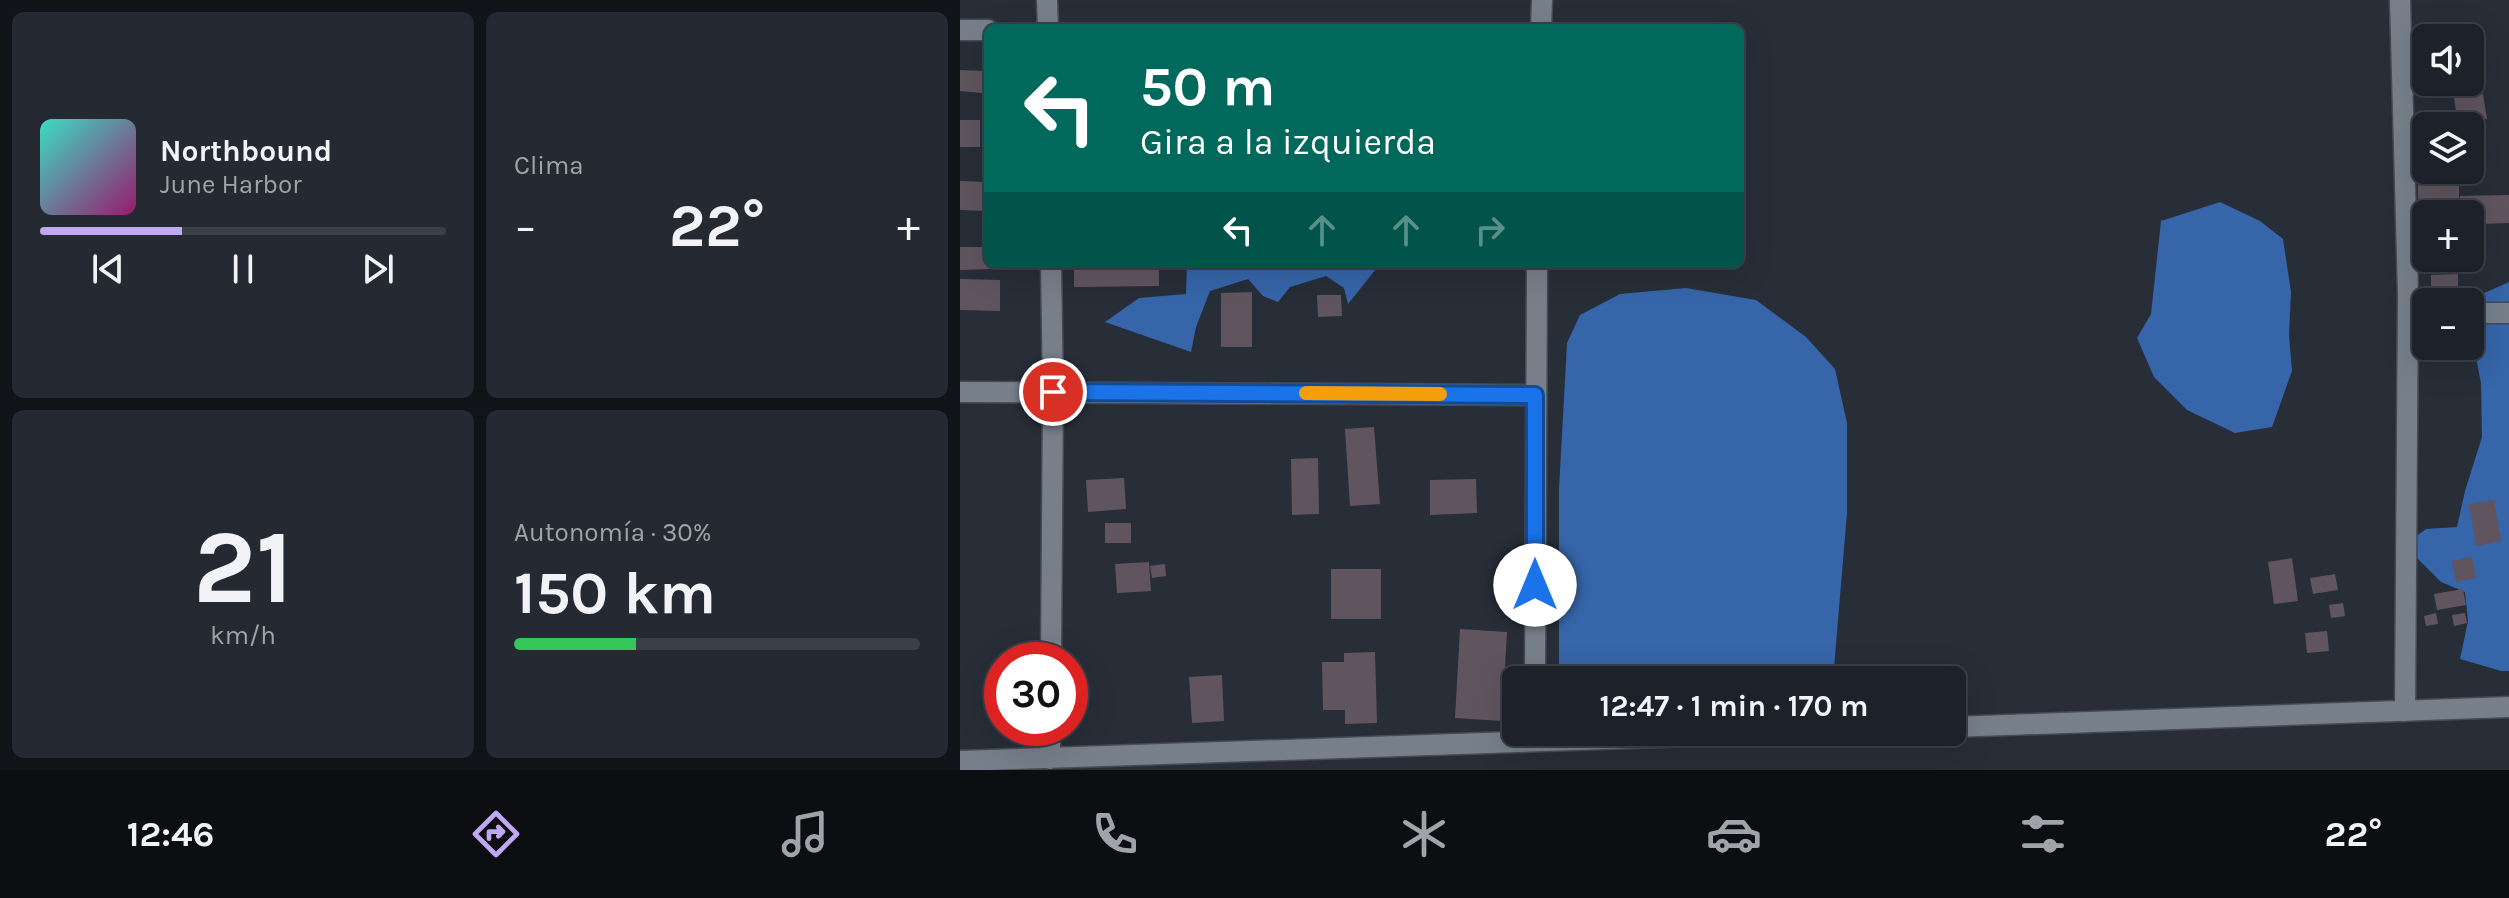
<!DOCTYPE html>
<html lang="es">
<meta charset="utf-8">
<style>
:root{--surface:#1d222a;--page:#252a32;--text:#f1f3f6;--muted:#a0a4a8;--line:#3b3f47;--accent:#c0a8f4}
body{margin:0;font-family:Karla,sans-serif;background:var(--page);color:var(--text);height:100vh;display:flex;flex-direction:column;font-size:30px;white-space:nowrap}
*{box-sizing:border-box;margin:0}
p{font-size:26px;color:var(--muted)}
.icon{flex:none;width:44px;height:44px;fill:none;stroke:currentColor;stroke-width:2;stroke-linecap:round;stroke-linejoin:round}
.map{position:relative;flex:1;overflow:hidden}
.side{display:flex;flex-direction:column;gap:12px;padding:12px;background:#101317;width:960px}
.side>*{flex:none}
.banner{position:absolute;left:24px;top:24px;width:760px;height:244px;border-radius:12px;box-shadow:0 8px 32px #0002,0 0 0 2px var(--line);background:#00695c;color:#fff;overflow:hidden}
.tools{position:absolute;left:1452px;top:24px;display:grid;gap:16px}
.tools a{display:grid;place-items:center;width:72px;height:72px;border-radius:12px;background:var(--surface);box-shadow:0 8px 32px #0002,0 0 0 2px var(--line);font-size:40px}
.speed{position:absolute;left:24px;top:642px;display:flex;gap:16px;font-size:40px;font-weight:700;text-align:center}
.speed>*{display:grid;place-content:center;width:104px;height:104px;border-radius:50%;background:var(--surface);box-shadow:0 8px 32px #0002,0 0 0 2px var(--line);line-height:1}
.speed .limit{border:12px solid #d22;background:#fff;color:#111}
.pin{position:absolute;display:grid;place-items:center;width:68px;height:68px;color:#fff;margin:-34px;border:4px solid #fff;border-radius:50%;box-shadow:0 2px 8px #0007}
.me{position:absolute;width:88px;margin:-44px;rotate:0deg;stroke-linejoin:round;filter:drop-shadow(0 0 6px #0008)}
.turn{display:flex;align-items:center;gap:28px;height:168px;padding:0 24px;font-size:36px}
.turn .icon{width:104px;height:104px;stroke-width:2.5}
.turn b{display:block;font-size:56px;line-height:68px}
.lanes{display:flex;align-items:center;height:76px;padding:0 24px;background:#0003;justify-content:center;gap:40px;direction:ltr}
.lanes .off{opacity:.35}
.big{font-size:60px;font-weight:700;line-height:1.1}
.side .widget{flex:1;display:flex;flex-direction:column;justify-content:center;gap:12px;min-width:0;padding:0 28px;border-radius:12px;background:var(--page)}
.side .dial{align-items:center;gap:0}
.dial b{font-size:104px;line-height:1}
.song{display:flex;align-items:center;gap:24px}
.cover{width:96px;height:96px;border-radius:12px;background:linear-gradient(135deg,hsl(170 70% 55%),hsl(320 70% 35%))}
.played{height:8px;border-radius:4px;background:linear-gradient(90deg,var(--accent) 35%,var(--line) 35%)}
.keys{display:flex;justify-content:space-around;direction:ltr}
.heat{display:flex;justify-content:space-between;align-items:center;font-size:44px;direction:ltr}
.charge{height:12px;border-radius:6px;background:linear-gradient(90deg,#34c759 30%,var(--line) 0)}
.side .tiles{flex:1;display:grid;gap:12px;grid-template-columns:repeat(2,1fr)}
.trip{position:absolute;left:542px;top:666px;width:464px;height:80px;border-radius:12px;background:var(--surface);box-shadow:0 8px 32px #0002,0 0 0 2px var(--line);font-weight:700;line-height:80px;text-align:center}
.menu{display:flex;height:128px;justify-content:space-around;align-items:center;background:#0c0e11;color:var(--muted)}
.menu .icon{width:56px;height:56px}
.menu .current{color:var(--accent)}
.menu b{font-size:36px;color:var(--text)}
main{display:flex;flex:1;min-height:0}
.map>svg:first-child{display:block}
.forest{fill:#3665a9}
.building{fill:#60555f}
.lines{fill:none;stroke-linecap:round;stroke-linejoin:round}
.minor-casing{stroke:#454a53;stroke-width:23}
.minor{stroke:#777f8b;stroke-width:20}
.route-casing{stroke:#114b97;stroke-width:20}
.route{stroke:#1a73e8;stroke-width:14}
.slow{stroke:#f59e0b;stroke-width:14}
</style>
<main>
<section class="side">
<div class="tiles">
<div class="widget">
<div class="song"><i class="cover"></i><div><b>Northbound</b><p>June Harbor</p></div></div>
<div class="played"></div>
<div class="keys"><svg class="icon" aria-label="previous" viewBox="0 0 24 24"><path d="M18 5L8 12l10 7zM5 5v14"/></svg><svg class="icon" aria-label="pause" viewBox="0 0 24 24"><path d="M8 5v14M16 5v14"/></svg><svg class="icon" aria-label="next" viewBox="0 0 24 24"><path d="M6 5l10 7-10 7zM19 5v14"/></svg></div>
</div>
<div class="widget"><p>Clima</p>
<div class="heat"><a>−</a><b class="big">22°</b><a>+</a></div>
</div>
<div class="widget dial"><b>21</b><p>km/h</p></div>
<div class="widget"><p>Autonomía · 30%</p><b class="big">150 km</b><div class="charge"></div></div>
</div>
</section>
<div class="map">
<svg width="1549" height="770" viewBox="0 0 1549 770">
<rect width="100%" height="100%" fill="#272e38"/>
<!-- forest -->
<path class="forest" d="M1260 202 1300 221 1323 239 1331 292 1329 335 1332 371 1312 427 1275 433 1227 410 1194 377 1177 338 1191 314 1201 221Z
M227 264H420L388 304 384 288 366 276 330 287 318 302 303 296 288 279 250 291 236 327 231 352 145 322 179 298 226 294Z
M1549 282V671H1541L1500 659 1508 621 1505 592 1481 582 1444 545 1466 529 1497 527 1505 491 1522 437 1521 383 1510 328 1522 294Z
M726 288 796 300 846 337 875 369 887 423V513L873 680H599V489L607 343 620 315 660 294Z"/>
<!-- building -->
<path class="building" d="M24 67H28V102H23Z
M0 70 23 71 22 93 0 91Z
M1523 94 1527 119 1498 123 1494 98Z
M0 120H20V147H0Z
M0 181 28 182V211L0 210Z
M1458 181H1499V203L1458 204Z
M1549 195V223L1519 224V232H1510V214H1501L1500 196Z
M1483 204 1485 214H1466V230L1455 232 1451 210Z
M0 247H28V264H30L31 269 0 270Z
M199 264V286L114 287V265Z
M1498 274V302H1471V275Z
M0 279 40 280V311L0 310Z
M292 292V347H261V293Z
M357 295H381L382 316 358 317Z
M414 427 420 504 390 506 385 429Z
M358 458 359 514 332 515 331 459Z
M164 478 166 509 128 512 126 480Z
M516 479 517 513 470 515V480Z
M1534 500 1541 541 1516 546 1509 504Z
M145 523H171V543H145Z
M1512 557 1516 578 1496 582 1492 561Z
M1332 558 1338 601 1314 604 1308 562Z
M189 562 191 591 157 593 155 564Z
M205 564 206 576 192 578 190 566Z
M371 569H421V619H371Z
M1375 574 1378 590 1353 594 1350 578Z
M1503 589 1506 605 1477 610 1474 594Z
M1383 603 1385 616 1371 618 1369 605Z
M1476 613 1478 624 1466 626 1464 616Z
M1505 613 1507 623 1494 626 1492 615Z
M500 629 547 632 542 721 495 718Z
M1367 631 1369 651 1347 653 1345 633Z
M415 652 417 723 385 724V710H363L362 662H384V653Z
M262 675 264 721 232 723 229 677Z"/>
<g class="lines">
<!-- minor casing -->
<g class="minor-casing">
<path id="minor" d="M87 0 88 28
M1440 0 1448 294 1445 711
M581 28 582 0
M0 30H28
M1510 313H1549
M0 392 575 395
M91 660 93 392 91 264
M575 680 577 264
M992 727 1549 707
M90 759V728
M0 761 847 732"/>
</g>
<!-- minor -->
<use href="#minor" class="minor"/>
</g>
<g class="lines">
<!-- route casing -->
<g class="route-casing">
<path id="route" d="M93 392 575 395V585"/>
</g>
<!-- route -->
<use href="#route" class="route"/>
<!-- slow -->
<path class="slow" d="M346 393 480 394"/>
</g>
</svg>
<div class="tools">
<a><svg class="icon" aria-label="sound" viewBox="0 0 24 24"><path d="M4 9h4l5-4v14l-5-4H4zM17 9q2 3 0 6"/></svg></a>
<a><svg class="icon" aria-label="layers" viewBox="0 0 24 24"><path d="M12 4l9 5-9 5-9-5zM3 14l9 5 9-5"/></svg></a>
<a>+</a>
<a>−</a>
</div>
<div class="speed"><div class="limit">30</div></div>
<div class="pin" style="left:93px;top:392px;background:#d93025"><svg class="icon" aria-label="arrive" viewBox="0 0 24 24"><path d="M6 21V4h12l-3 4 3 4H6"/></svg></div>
<svg class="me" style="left:575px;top:585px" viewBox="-20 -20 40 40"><circle r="19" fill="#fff"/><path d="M0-13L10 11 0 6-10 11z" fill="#1a73e8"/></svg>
<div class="trip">12:47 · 1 min · 170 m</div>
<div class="banner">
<div class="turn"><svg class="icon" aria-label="left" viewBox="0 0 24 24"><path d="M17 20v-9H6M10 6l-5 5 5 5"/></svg><div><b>50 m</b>Gira a la izquierda</div></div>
<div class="lanes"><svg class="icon" aria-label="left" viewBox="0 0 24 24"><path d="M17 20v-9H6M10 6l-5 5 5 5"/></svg><svg class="icon off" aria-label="ahead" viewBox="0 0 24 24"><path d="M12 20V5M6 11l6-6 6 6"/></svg><svg class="icon off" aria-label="ahead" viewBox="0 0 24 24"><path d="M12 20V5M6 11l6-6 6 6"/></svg><svg class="icon off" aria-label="right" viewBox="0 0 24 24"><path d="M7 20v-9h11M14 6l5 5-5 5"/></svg></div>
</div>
</div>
</main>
<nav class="menu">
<b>12:46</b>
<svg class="icon current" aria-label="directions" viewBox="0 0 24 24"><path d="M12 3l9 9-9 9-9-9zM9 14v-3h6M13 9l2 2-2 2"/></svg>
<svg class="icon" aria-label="music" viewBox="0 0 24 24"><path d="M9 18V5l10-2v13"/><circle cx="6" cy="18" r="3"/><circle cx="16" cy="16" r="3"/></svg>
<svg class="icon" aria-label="phone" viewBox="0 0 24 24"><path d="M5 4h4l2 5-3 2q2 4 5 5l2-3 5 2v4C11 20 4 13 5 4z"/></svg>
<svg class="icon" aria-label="climate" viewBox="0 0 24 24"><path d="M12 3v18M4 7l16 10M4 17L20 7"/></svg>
<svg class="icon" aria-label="car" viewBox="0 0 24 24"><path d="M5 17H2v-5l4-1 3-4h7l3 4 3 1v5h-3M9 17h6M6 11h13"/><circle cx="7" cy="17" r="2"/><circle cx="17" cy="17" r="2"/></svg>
<svg class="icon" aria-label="filters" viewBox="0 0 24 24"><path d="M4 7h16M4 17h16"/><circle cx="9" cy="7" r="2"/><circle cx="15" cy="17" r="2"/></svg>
<b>22°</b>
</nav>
